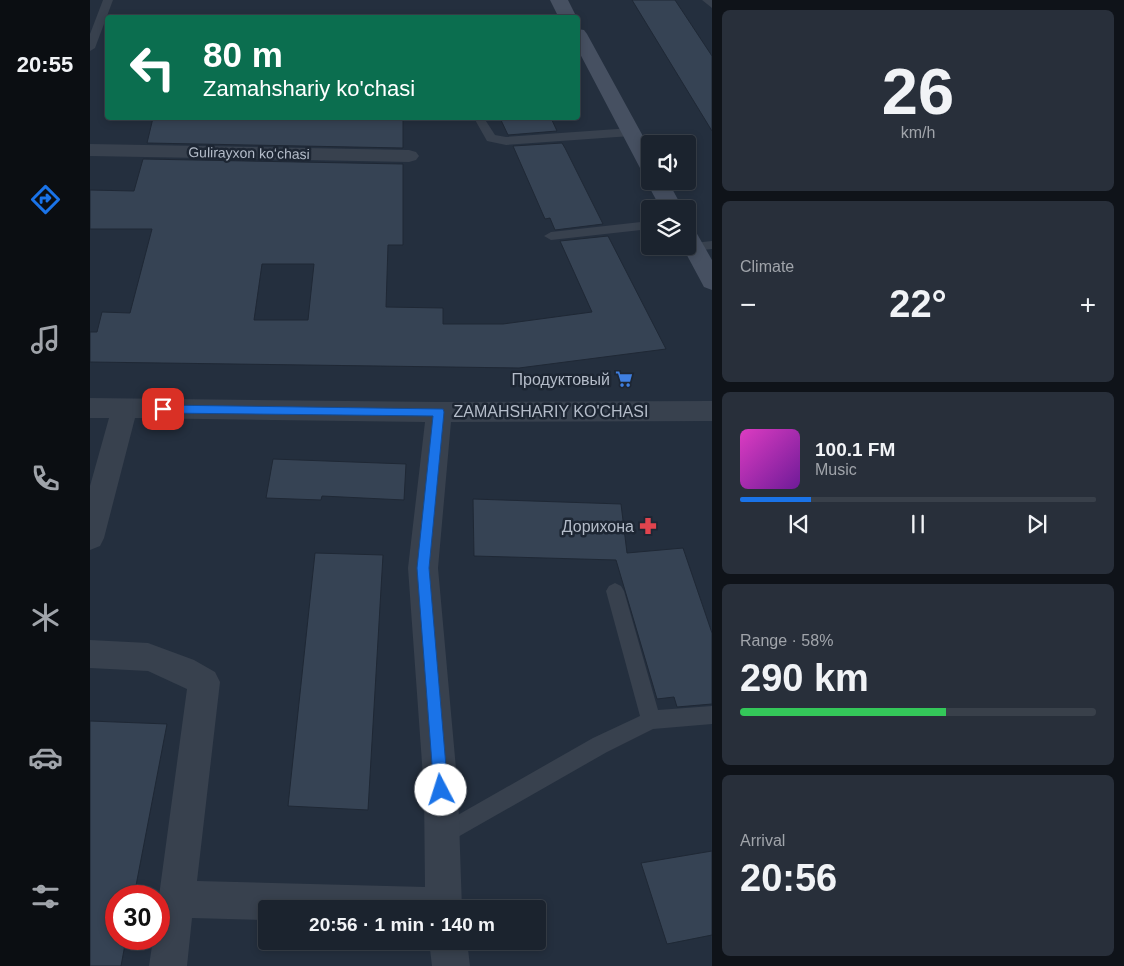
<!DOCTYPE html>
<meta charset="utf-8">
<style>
:root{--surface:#1b232e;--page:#282f3a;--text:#f1f3f6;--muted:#a0a4aa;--line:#39404a;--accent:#1a73e8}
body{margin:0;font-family:Arial,sans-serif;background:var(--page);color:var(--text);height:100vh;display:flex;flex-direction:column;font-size:19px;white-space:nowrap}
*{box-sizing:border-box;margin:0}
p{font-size:16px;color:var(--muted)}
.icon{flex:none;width:28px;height:28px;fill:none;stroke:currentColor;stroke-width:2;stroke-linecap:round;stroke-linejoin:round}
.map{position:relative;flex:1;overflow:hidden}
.details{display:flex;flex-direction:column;gap:10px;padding:10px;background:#0f1319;width:412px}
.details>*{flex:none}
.top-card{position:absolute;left:15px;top:15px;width:475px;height:105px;border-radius:5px;box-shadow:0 2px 8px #0003,0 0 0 1px var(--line);background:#0b6e4f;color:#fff;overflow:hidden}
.tools{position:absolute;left:551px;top:135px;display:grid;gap:10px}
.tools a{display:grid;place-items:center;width:55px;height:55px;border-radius:5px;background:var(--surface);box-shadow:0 2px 8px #0003,0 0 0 1px var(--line);font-size:25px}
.speed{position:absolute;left:15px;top:885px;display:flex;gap:10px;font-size:25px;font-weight:700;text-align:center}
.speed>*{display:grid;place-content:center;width:65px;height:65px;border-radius:50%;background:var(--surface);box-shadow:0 2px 8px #0003,0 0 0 1px var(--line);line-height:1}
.speed .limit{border:8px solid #d22;background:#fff;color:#111}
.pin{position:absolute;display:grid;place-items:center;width:42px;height:42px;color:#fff;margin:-21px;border-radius:10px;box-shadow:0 2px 8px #0006}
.me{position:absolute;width:55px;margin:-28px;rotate:355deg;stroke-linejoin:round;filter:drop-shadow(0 0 4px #0008)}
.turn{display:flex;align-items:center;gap:18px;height:105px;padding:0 15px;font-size:22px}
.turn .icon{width:65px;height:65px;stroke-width:2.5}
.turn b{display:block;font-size:35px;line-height:42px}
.big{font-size:38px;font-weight:600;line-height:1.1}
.details .widget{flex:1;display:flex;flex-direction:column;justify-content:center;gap:8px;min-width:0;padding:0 18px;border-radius:8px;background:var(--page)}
.details .dial{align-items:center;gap:0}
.dial b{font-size:65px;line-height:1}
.song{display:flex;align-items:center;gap:15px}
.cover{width:60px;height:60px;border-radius:8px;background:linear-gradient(135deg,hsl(310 70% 55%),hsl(280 70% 35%))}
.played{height:5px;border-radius:2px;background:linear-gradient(90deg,var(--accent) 20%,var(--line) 20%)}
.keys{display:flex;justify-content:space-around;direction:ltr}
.heat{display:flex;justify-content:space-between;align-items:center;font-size:28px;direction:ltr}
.charge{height:8px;border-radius:4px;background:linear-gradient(90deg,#34c759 58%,var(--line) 0)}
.trip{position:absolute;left:168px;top:900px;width:288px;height:50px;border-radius:5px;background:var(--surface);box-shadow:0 2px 8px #0003,0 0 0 1px var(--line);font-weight:600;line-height:50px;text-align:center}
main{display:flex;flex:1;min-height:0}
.dock{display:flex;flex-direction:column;width:90px;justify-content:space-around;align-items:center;background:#0b0e12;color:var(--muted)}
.dock .icon{width:35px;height:35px}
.dock .current{color:var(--accent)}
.dock b{font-size:22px;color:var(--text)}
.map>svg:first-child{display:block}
.building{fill:#364354;stroke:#1f2835;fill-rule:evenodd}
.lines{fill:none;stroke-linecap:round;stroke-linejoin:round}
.lane{fill:#38414e;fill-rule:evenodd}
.street{fill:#38414e;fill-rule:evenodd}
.secondary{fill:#465061;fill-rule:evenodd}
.route{fill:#1a73e8;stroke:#114b97}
.labels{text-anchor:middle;stroke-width:5;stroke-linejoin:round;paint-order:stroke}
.far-street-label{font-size:14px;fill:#b4bcc9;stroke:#1d2633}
.poi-label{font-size:16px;fill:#b4bcc9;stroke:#1d2633;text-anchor:end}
.street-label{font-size:16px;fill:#b4bcc9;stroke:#1d2633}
</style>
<main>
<nav class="dock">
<b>20:55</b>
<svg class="icon current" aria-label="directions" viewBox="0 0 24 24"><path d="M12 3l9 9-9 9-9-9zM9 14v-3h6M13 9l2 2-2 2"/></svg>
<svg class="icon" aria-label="music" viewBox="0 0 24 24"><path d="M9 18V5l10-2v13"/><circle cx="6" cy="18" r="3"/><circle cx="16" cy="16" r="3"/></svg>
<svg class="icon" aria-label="phone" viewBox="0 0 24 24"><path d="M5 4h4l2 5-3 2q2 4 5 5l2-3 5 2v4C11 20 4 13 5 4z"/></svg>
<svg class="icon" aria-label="climate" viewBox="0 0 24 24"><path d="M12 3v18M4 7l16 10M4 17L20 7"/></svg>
<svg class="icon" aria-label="car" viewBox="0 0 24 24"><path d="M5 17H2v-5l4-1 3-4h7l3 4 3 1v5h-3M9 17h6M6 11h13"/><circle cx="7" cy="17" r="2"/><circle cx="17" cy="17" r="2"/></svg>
<svg class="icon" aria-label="filters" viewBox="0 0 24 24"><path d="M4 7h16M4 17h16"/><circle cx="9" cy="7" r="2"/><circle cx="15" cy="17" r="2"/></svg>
</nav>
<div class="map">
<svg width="622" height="966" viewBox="0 0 622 966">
<rect width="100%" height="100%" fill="#242f3e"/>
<!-- building -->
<path class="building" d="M542 0H585L622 56V131Z
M63 118H262L313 120V148L57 143Z
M410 118H461L467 131 418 135Z
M472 143 475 148 513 224 465 230 460 218 455 219 423 146Z
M53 159 313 164V245H298L296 307 353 308V324H413L502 312 470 241 518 236 576 349 429 368 0 362V332H7L12 312 40 313 62 229H0V190L44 191ZM172 264H224L218 320H164Z
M183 459 316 464 314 500 232 496 231 500 176 498Z
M383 499 531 504 537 553 593 548 622 633V704L587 707 584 697 567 699 526 560 384 556Z
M225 553 293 555 278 810 198 806Z
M0 721 77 724 44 896H26V939H36L31 966H0Z
M622 851V935L577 944 551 863Z"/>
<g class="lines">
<!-- lane -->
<path class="lane" d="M13 0H23L5 48 0 51V34Z
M612 0H622V8Z
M384 118H394L405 135 416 137 541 128 547 132 541 136 416 145 397 141Z
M560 221V229L461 240 454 236 461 232Z
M622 241V249L603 251 596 247 603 243Z
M525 583 531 586 534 591 568 710 622 706V724L563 729 517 752 359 842 352 845 345 842 342 835 345 828 503 738 550 716 516 591 519 586Z"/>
<!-- street -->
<path class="street" d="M0 144 319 150 326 152 329 156 326 160 319 162 0 156Z
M0 398 349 402 622 401V421L361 422 348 568 368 791 372 909H176V920L102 918 97 966H59L63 939H69V896L97 689 58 671 0 668V640L58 643 104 660 125 672 130 682 107 881 335 887 334 791 318 568 335 422 45 418 14 538 10 546 0 550V486L19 418H0Z
M339 941H377L380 966H342Z"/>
<!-- secondary -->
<path class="secondary" d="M460 0H478L487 18H469Z
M488 29 494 30 497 34 560 149V174L553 172 550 168 488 50Z
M560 176V181H578L593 209H571L556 181Z
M598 230 606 232 622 260V290L614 287 592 246H598Z"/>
</g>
<!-- route -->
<path class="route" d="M73 405 353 409 354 412 339 568 358 790 356 795 351 797 346 795 344 790 327 568 343 416 73 413 68 409Z"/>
<!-- icons -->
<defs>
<g id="supermarket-bare" transform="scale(1.35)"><path d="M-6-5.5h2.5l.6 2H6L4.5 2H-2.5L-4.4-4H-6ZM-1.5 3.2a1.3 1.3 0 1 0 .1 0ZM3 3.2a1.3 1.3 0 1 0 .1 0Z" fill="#3f7fe0" stroke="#1d2633" stroke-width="2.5" paint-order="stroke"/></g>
<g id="pharmacy-bare" transform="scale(1.35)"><path d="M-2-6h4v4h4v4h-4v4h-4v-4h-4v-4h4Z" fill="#e0444e" stroke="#1d2633" stroke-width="2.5" paint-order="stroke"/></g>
</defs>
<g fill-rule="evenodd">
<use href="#supermarket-bare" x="534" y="379"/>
<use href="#pharmacy-bare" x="558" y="526"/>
</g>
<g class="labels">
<!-- far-street labels -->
<g class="far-street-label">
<text transform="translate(159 153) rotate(1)" y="5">Gulirayxon koʻchasi</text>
</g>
<!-- poi labels -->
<g class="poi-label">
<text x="520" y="385">Продуктовый</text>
<text x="544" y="532">Дорихона</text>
</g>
<!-- street labels -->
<g class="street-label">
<text x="461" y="417">ZAMAHSHARIY KO'CHASI</text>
</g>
</g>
</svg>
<div class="tools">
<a><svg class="icon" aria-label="sound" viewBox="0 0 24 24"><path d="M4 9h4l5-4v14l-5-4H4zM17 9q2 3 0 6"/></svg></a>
<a><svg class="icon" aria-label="layers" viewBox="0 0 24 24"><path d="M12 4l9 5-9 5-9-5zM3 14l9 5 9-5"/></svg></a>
</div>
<div class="speed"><div class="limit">30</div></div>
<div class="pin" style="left:73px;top:409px;background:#d93025"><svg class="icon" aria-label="arrive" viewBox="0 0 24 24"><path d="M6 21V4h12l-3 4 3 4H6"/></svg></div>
<svg class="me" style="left:351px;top:790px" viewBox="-20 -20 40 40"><circle r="19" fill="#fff"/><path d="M0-13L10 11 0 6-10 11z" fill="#1a73e8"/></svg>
<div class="trip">20:56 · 1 min · 140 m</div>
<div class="top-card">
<div class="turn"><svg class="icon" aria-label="left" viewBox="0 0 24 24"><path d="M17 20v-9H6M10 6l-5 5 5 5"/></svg><div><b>80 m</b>Zamahshariy ko'chasi</div></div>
</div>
</div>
<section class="details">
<div class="widget dial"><b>26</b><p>km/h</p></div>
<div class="widget"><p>Climate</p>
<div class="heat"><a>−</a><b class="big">22°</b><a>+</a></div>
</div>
<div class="widget">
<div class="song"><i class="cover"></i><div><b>100.1 FM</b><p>Music</p></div></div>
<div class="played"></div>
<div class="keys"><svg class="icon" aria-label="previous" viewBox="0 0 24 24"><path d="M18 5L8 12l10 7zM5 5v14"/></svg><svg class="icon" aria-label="pause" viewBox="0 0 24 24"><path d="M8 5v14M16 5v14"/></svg><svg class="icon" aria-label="next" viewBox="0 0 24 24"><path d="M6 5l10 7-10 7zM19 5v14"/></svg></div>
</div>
<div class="widget"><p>Range · 58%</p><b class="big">290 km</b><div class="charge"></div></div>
<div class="widget"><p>Arrival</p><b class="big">20:56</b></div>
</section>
</main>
